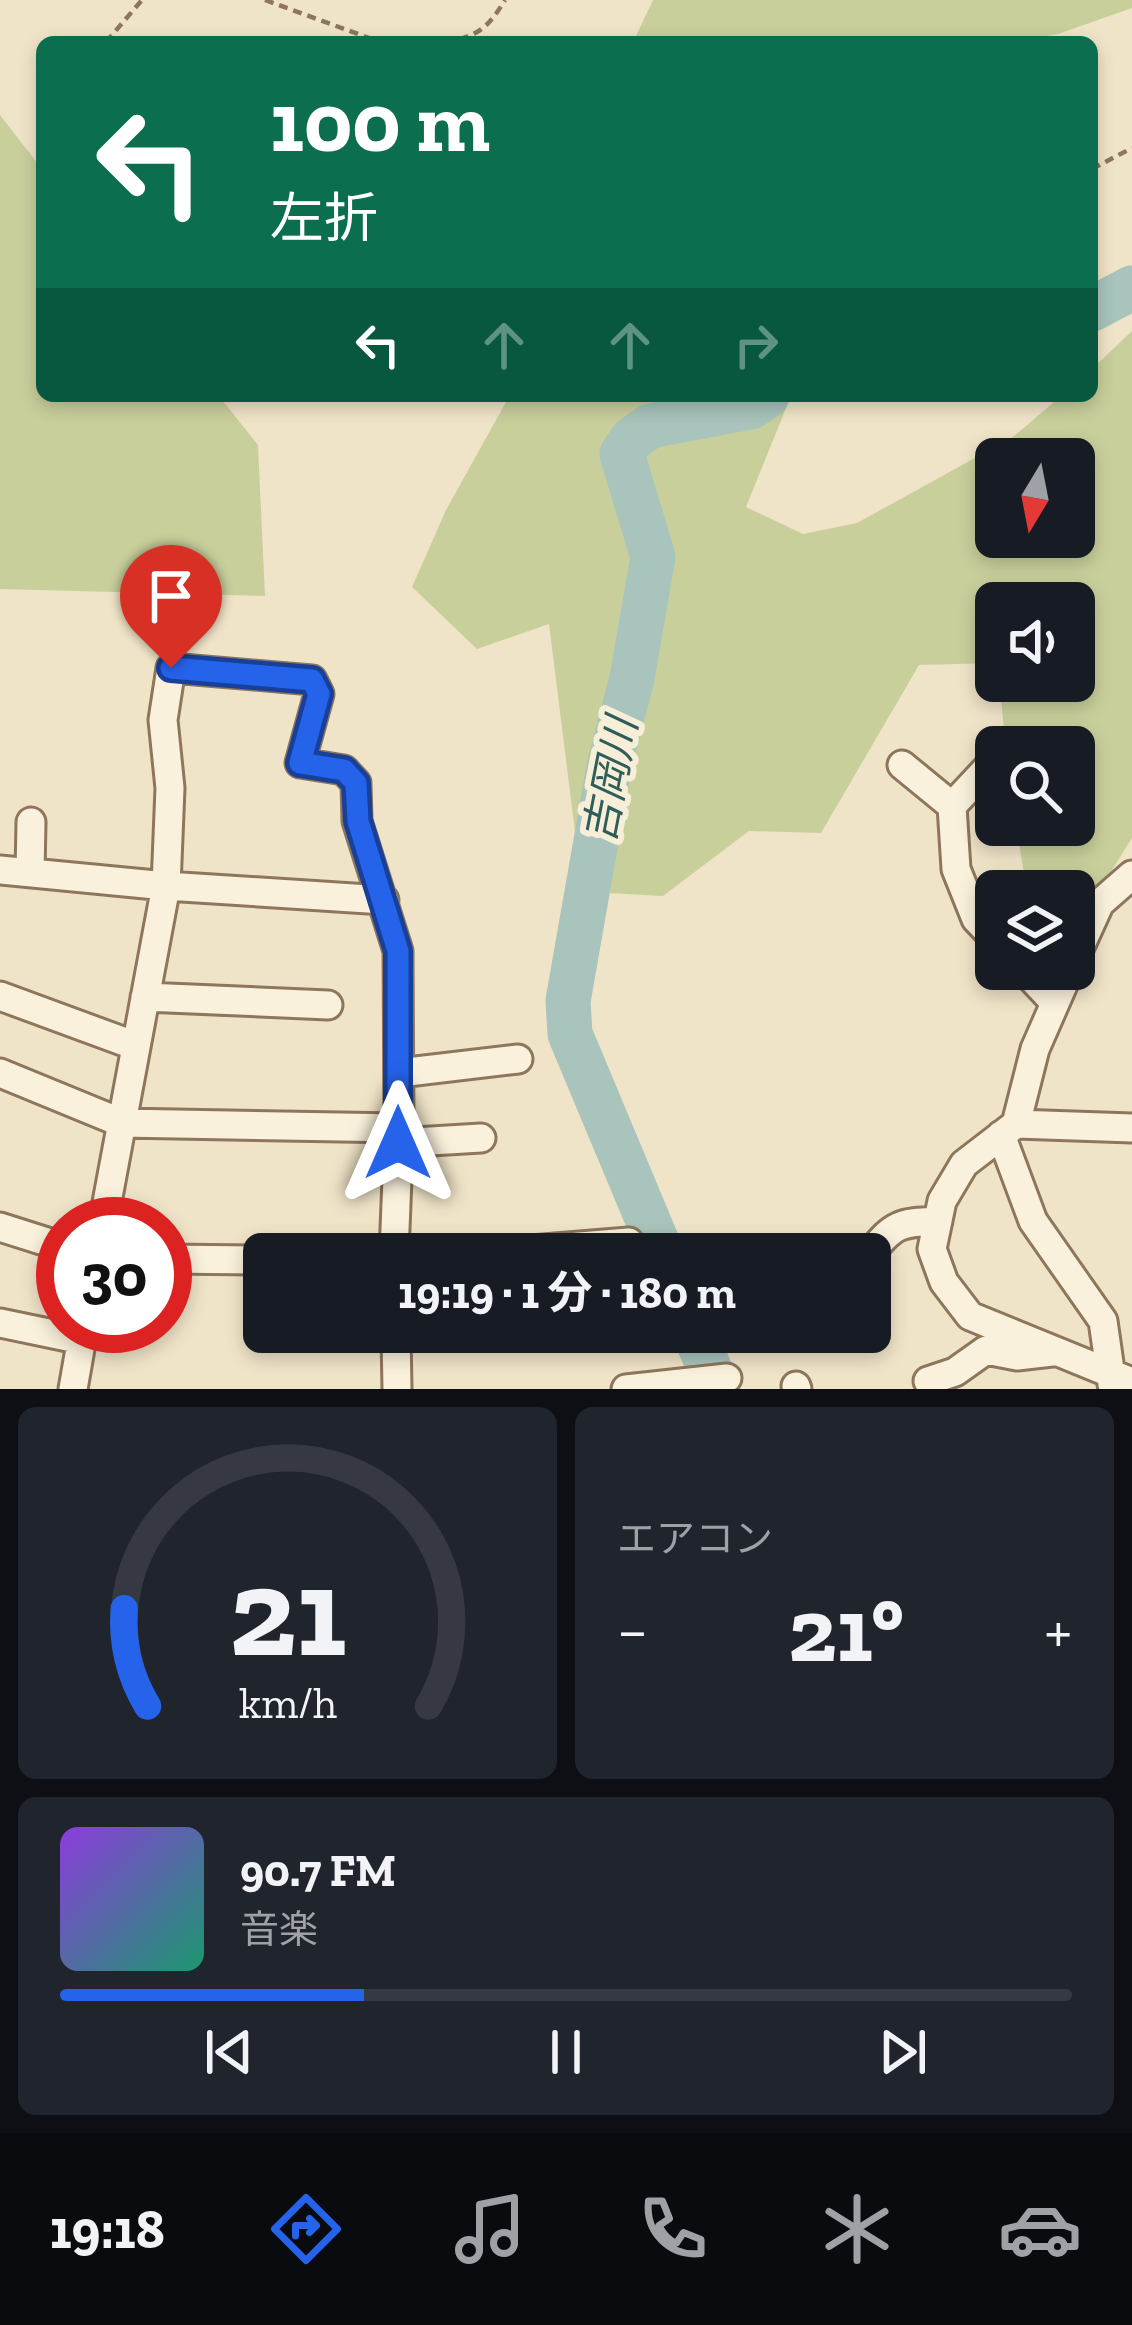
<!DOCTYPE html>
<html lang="ja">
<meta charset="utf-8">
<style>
:root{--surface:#171b24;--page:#20242c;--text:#f1f3f6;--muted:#9ea1a6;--line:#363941;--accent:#2563eb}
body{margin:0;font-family:"Zilla Slab","Noto Sans JP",serif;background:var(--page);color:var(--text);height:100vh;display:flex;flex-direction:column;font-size:45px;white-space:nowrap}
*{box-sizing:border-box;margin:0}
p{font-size:39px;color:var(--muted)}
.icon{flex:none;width:66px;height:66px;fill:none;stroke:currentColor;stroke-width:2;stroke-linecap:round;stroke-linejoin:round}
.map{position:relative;height:1389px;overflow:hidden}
.drawer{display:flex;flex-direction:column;gap:18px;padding:18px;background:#0d0f14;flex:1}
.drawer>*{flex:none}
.guide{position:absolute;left:36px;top:36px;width:1062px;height:366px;border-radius:18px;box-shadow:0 6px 18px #0003;background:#0b6e4f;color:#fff;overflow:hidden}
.needle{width:78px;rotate:190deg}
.tools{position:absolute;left:975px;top:438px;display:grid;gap:24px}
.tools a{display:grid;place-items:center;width:120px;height:120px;border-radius:18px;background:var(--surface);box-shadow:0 6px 18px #0003;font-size:60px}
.speed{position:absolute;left:36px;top:1197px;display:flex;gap:24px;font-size:60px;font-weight:700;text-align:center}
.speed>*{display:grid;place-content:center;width:156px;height:156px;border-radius:50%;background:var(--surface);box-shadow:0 6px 18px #0003;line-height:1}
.speed .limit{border:18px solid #d22;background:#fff;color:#111}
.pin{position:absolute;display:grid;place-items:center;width:102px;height:102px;color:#fff;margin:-123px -51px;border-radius:50% 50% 50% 0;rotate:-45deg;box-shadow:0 0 12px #0007}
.pin .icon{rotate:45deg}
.me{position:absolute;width:132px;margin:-66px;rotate:0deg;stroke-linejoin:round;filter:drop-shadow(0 0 9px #0008)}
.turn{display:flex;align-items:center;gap:42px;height:252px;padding:0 36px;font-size:54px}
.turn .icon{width:156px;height:156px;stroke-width:2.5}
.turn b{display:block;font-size:84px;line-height:102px}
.lanes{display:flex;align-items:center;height:114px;padding:0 36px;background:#0003;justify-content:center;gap:60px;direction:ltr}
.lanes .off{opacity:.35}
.big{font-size:90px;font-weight:700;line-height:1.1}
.drawer .widget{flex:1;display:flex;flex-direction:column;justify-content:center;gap:18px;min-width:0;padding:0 42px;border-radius:18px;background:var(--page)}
.drawer .dial{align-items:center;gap:0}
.dial svg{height:312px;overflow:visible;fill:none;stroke:var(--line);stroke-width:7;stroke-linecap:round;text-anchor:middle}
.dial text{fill:var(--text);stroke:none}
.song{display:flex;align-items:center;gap:36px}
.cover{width:144px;height:144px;border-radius:18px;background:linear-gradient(135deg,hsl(270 70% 55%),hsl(160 70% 35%))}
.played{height:12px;border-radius:6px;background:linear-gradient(90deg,var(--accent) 30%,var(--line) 30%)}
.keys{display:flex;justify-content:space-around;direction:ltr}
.heat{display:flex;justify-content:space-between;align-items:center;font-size:66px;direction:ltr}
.drawer .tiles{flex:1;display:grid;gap:18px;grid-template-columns:1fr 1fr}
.widget:last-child{grid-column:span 2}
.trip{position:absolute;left:243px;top:1233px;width:648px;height:120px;border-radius:18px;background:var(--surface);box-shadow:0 6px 18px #0003;font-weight:700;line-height:120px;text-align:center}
.menu{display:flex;height:192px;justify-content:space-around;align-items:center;background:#090b0e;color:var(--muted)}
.menu .icon{width:84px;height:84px}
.menu .active{color:var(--accent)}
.menu b{font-size:54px;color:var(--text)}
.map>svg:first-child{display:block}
.green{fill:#c9cf9b;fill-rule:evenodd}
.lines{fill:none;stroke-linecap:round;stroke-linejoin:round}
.river{stroke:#a9c4bc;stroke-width:45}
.minor-casing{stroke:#8d765c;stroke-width:33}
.path{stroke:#8d765c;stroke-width:4.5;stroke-dasharray:9 6;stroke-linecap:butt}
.minor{stroke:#faf1dc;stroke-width:27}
.route-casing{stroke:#184099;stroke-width:30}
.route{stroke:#2563eb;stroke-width:21}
.labels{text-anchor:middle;stroke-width:12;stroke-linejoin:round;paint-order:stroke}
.water-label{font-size:42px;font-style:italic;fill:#2f5d5a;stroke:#f7eed8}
</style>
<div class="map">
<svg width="1132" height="1389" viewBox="0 0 1132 1389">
<rect width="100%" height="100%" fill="#f0e4c8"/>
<!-- green -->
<path class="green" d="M653 0H1132V8L1058 34 1015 42H633Z
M0 115 42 169V396H219L258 445 265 596 0 589Z
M1132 331V838L1109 875 1074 918V891H1027L1016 825H1074V747H1006L999 681H1074V603H996V663L919 665 821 833 749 831 663 896 607 893 576 840 549 624 477 649 412 587 446 510 506 402 495 396H791L746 507 803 534 857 523 1013 437 1061 396H1092V369ZM996 459H1074V537H996Z"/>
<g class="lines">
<!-- river -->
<path class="river" d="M1092 309 1132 288
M662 1254 570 1034 568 1001 609 767 632 678 653 557 622 454 632 439 650 426 751 407 767 396
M694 1332 718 1389"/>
<!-- minor casing -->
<g class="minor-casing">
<path id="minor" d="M902 765 952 806 956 869 976 919 996 940
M952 806 996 759
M0 870 166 886 384 900
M30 873 31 822
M1074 960 1100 903 1132 875
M1023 969 1055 1003
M0 996 136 1046
M145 997 328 1005
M0 1073 122 1123 399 1128
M399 1073 518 1059
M1016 1124 1035 1049 1070 969
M1132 1128 1016 1124 964 1164 942 1201 932 1249 944 1282 970 1316 1132 1382
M1001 1135 1033 1221 1103 1321 1112 1384
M398 1143 481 1138
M103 1224 166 886 170 788 163 720 171 668 312 680 319 694 300 763 344 770 356 783 357 821 398 951 399 1128 394 1254
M0 1227 63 1247
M481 1254 629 1242
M870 1254C894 1223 900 1223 938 1221
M165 1259 264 1260
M0 1323 82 1340
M396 1332 397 1389
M928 1381 955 1372 986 1350 1017 1356 1052 1352
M796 1386 797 1389
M73 1389 84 1326
M626 1389 727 1378"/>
</g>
<!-- path -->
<path class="path" d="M265 0 369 38 402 42
M106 42 142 0
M445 42C477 37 488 28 505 0
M1092 169 1132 148"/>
<!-- minor -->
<use href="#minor" class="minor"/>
</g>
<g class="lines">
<!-- route casing -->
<g class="route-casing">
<path id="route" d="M171 668 312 680 319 694 300 763 344 770 356 783 358 821 398 951V1143"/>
</g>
<!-- route -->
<use href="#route" class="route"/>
</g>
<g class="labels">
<!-- water labels -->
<g class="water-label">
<text transform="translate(610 780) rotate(-79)" y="15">吉岡川</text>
</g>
</g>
</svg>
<div class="tools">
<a><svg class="needle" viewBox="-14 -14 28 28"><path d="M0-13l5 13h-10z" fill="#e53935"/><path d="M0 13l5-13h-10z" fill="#9ea1a6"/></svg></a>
<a><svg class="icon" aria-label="sound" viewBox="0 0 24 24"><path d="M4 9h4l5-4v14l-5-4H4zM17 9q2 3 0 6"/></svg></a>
<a><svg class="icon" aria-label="search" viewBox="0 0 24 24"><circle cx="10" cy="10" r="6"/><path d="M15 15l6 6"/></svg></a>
<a><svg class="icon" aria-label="layers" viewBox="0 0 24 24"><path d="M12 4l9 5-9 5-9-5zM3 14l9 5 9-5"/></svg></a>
</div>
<div class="speed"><div class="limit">30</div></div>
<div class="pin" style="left:171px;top:668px;background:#d93025"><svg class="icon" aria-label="arrive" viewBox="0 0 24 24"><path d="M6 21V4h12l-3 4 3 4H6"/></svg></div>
<svg class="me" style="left:398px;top:1143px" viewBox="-20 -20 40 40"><path d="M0-17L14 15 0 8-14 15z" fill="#2563eb" stroke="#fff" stroke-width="4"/></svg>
<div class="trip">19:19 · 1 分 · 180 m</div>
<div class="guide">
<div class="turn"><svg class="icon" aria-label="left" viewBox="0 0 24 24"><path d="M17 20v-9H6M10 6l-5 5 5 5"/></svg><div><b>100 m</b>左折</div></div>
<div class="lanes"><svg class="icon" aria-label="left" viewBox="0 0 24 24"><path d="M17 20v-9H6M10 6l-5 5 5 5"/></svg><svg class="icon off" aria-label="ahead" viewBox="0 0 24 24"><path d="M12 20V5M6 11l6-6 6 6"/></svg><svg class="icon off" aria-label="ahead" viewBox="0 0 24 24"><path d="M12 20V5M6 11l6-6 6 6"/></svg><svg class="icon off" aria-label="right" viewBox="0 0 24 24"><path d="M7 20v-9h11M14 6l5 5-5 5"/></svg></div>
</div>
</div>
<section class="drawer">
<div class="tiles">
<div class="widget dial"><svg viewBox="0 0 100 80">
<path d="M14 69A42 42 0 1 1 86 69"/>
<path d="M14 69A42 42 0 0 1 8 44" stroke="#2563eb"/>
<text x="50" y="56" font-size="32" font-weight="700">21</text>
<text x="50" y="72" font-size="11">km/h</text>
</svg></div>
<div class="widget"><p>エアコン</p>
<div class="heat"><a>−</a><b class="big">21°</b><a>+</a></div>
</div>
<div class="widget">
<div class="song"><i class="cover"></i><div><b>90.7 FM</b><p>音楽</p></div></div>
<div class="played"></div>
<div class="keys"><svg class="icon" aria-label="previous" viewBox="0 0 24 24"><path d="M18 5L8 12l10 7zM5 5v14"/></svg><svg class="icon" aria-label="pause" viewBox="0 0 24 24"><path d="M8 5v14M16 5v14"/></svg><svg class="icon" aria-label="next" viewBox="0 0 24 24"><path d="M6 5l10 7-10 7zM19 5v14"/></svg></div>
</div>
</div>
</section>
<nav class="menu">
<b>19:18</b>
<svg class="icon active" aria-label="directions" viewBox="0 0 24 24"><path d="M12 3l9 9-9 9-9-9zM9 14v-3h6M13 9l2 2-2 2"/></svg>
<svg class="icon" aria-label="music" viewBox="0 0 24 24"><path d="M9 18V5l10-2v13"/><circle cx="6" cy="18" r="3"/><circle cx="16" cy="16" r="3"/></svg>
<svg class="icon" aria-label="phone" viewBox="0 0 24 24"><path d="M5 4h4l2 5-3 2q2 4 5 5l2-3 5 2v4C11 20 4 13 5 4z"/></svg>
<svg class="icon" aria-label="climate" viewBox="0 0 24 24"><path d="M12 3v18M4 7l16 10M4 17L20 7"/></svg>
<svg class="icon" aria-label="car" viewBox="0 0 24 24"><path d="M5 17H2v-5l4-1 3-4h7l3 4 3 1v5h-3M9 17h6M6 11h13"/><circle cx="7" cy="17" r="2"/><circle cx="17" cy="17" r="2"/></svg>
</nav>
